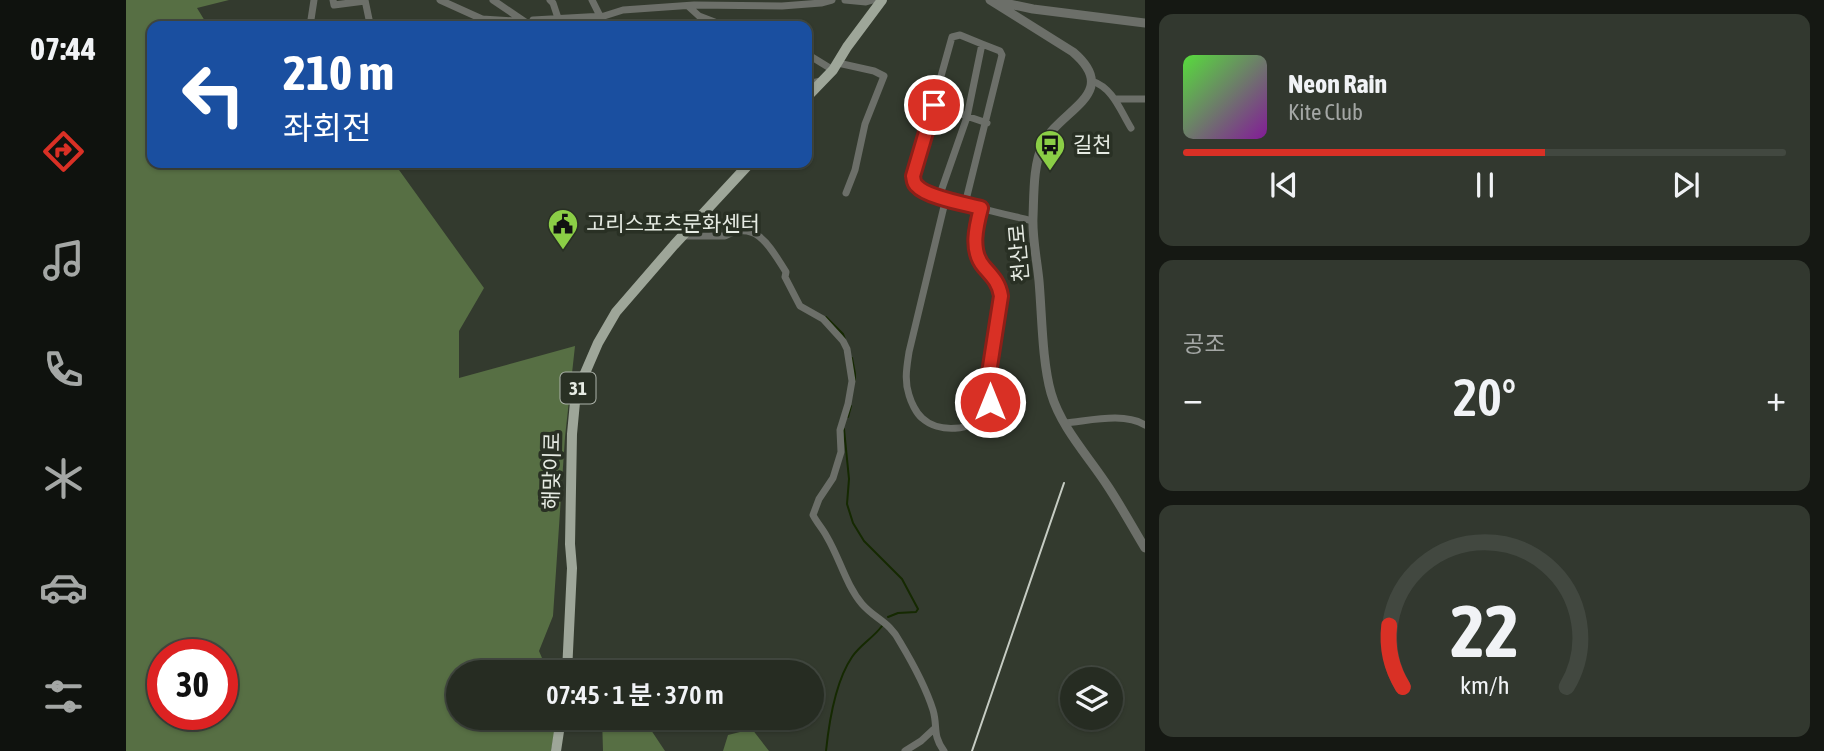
<!DOCTYPE html>
<html lang="ko">
<meta charset="utf-8">
<style>
:root{--surface:#262c22;--page:#32382f;--text:#f1f3f6;--muted:#a4a7a5;--line:#424840;--accent:#d93025}
body{margin:0;font-family:"Asap Condensed","Noto Sans KR",sans-serif;background:var(--page);color:var(--text);height:100vh;display:flex;flex-direction:column;font-size:26px;white-space:nowrap}
*{box-sizing:border-box;margin:0}
p{font-size:23px;color:var(--muted)}
.icon{flex:none;width:38px;height:38px;fill:none;stroke:currentColor;stroke-width:2;stroke-linecap:round;stroke-linejoin:round}
.map{position:relative;flex:1;overflow:hidden}
.panel{display:flex;flex-direction:column;gap:14px;padding:14px;background:#151813;width:679px}
.panel>*{flex:none}
.top-card{position:absolute;left:21px;top:21px;width:665px;height:147px;border-radius:14px;box-shadow:0 2px 5px #0004,0 0 0 2px var(--line);background:#1a4fa0;color:#fff;overflow:hidden}
.fabs{position:absolute;left:934px;top:667px;display:grid;gap:14px}
.fabs a{display:grid;place-items:center;width:63px;height:63px;border-radius:50%;background:var(--surface);box-shadow:0 2px 5px #0004,0 0 0 2px var(--line);font-size:35px}
.speed{position:absolute;left:21px;top:639px;display:flex;gap:14px;font-size:35px;font-weight:700;text-align:center}
.speed>*{display:grid;place-content:center;width:91px;height:91px;border-radius:50%;background:var(--surface);box-shadow:0 2px 5px #0004,0 0 0 2px var(--line);line-height:1}
.speed .limit{border:10px solid #d22;background:#fff;color:#111}
.pin{position:absolute;display:grid;place-items:center;width:60px;height:60px;color:#fff;margin:-30px;border:4px solid #fff;border-radius:50%;box-shadow:0 2px 7px #0007}
.me{position:absolute;width:77px;margin:-38px;rotate:0deg;stroke-linejoin:round;filter:drop-shadow(0 0 5px #0008)}
.turn{display:flex;align-items:center;gap:24px;height:147px;padding:0 21px;font-size:32px}
.turn .icon{width:91px;height:91px;stroke-width:2.5}
.turn b{display:block;font-size:49px;line-height:60px}
.big{font-size:52px;font-weight:600;line-height:1.1}
.panel .widget{flex:1;display:flex;flex-direction:column;justify-content:center;gap:10px;min-width:0;padding:0 24px;border-radius:14px;background:var(--page)}
.panel .dial{align-items:center;gap:0}
.dial svg{height:182px;overflow:visible;fill:none;stroke:var(--line);stroke-width:7;stroke-linecap:round;text-anchor:middle}
.dial text{fill:var(--text);stroke:none}
.song{display:flex;align-items:center;gap:21px}
.cover{width:84px;height:84px;border-radius:10px;background:linear-gradient(135deg,hsl(110 70% 55%),hsl(290 70% 35%))}
.played{height:7px;border-radius:4px;background:linear-gradient(90deg,var(--accent) 60%,var(--line) 60%)}
.keys{display:flex;justify-content:space-around;direction:ltr}
.heat{display:flex;justify-content:space-between;align-items:center;font-size:38px;direction:ltr}
.trip{position:absolute;left:320px;top:660px;width:378px;height:70px;border-radius:35px;background:var(--surface);box-shadow:0 2px 5px #0004,0 0 0 2px var(--line);font-weight:600;line-height:70px;text-align:center}
main{display:flex;flex:1;min-height:0}
.dock{display:flex;flex-direction:column;width:126px;justify-content:space-around;align-items:center;background:#0f120e;color:var(--muted)}
.dock .icon{width:49px;height:49px}
.dock .current{color:var(--accent)}
.dock b{font-size:32px;color:var(--text)}
.map>svg:first-child{display:block}
.forest{fill:#576f44;fill-rule:evenodd}
.lines{fill:none;stroke-linecap:round;stroke-linejoin:round}
.stream{stroke:#152901;stroke-width:2}
.minor{stroke:#6c6f69;stroke-width:7}
.tertiary{stroke:#6c6f69;stroke-width:9}
.primary{stroke:#9ea699;stroke-width:10}
.rail{stroke:#c6ccc3;stroke-width:2}
.route-casing{stroke:#8d1f18;stroke-width:18}
.route{stroke:#d93025;stroke-width:12}
.labels{text-anchor:middle;stroke-width:7;stroke-linejoin:round;paint-order:stroke}
.shield{fill:#293024;stroke:#adb3aa;stroke-width:2}
.shield-label{font-size:19px;font-weight:bold;fill:#e6ebe3}
.poi-label{font-size:21px;fill:#e6ebe3;stroke:#293024;text-anchor:start}
.street-label{font-size:21px;fill:#e6ebe3;stroke:#293024}
</style>
<main>
<nav class="dock">
<b>07:44</b>
<svg class="icon current" aria-label="directions" viewBox="0 0 24 24"><path d="M12 3l9 9-9 9-9-9zM9 14v-3h6M13 9l2 2-2 2"/></svg>
<svg class="icon" aria-label="music" viewBox="0 0 24 24"><path d="M9 18V5l10-2v13"/><circle cx="6" cy="18" r="3"/><circle cx="16" cy="16" r="3"/></svg>
<svg class="icon" aria-label="phone" viewBox="0 0 24 24"><path d="M5 4h4l2 5-3 2q2 4 5 5l2-3 5 2v4C11 20 4 13 5 4z"/></svg>
<svg class="icon" aria-label="climate" viewBox="0 0 24 24"><path d="M12 3v18M4 7l16 10M4 17L20 7"/></svg>
<svg class="icon" aria-label="car" viewBox="0 0 24 24"><path d="M5 17H2v-5l4-1 3-4h7l3 4 3 1v5h-3M9 17h6M6 11h13"/><circle cx="7" cy="17" r="2"/><circle cx="17" cy="17" r="2"/></svg>
<svg class="icon" aria-label="filters" viewBox="0 0 24 24"><path d="M4 7h16M4 17h16"/><circle cx="9" cy="7" r="2"/><circle cx="15" cy="17" r="2"/></svg>
</nav>
<div class="map">
<svg width="1019" height="751" viewBox="0 0 1019 751">
<rect width="100%" height="100%" fill="#333a2e"/>
<!-- forest -->
<path class="forest" d="M0 0H103L71 8 82 26H26V163H268L358 288 333 331V378L449 346 439 437 427 616 413 651 422 672H332V718H431L425 751H0ZM37 654H96V714H37Z
M476 718H517L539 751H477Z
M626 729 643 751H597L602 735Z"/>
<g class="lines">
<!-- stream -->
<path class="stream" d="M700 317 717 334 719 339
M726 358 729 374V380
M722 417 725 406
M718 429 723 479 721 504 727 523 738 541 776 579 792 609 790 612 772 613 762 617
M700 751C703 722 709 682 726 657 734 645 747 638 756 626"/>
<!-- minor -->
<path class="minor" d="M207 0 208 5 239 1
M239 0 244 24 248 26
M314 0 356 19 389 21
M367 0 405 26
M424 0 427 3 432 18
M466 0 474 16
M719 0 740 2 747 0
M562 6 573 16 599 26
M407 20 478 16 497 10 568 5 656 6 695 3 706 0
M184 26 188 0
M344 26 349 25 356 19
M856 44 834 35 826 37 787 176C788 180 787 182 790 186 800 197 887 216 907 221
M681 54 707 70
M712 63 748 71 758 76 739 124 729 170 720 193
M966 81C987 88 994 110 1005 128
M681 84 695 81
M990 99H1019
M808 105 861 123
M813 197 841 117 856 44 874 51 876 55 839 204
M820 198 783 352C781 366 778 380 783 395 785 402 790 413 796 418 812 433 847 432 859 413 865 404 864 392 863 381 862 353 870 324 875 296 873 283 866 277 858 267 844 251 850 227 855 208
M556 236H599C631 218 645 249 660 272L659 277 674 306 697 319 717 341 721 349 726 381 722 404 714 430 715 452 707 478 693 499 687 515C691 523 697 529 701 537 714 559 720 585 736 604 749 619 764 622 774 642 786 662 800 688 807 710 812 727 806 735 818 751
M939 423C963 421 998 412 1019 425
M779 751 795 741 809 728"/>
<!-- tertiary -->
<path class="tertiary" d="M864 0 947 52C996 94 934 109 917 144 907 165 908 194 907 217 906 238 911 260 913 281 916 315 916 361 925 393 935 428 964 458 983 488 996 508 1007 528 1019 548
M869 1 907 9 1019 23"/>
<!-- primary -->
<path class="primary" d="M681 97 707 70 721 47 756 0
M441 672 446 568 444 544 446 434 449 402 453 387 472 343 490 312 548 245 624 163
M430 751 435 718"/>
<!-- rail -->
<path class="rail" d="M846 751 938 483"/>
</g>
<g class="lines">
<!-- route casing -->
<g class="route-casing">
<path id="route" d="M808 105 787 176C788 180 787 183 791 186 800 197 840 204 855 208 850 227 844 251 858 267 867 277 873 283 875 296L863 373 864 402"/>
</g>
<!-- route -->
<use href="#route" class="route"/>
</g>
<!-- icons -->
<defs>
<g id="bus-pin" transform="scale(1.575)"><path d="M0 17L-7.5 6A9.5 9.5 0 1 1 7.5 6Z" fill="#8bce46" stroke="#293024"/><path d="M-5-6H5V4H4V6H2V4H-2V6H-4V4H-5ZM-3.5-4V0h7V-4ZM-3.5 1.2v1.5H-2V1.2ZM2 1.2v1.5H3.5V1.2Z" fill="#111"/></g>
<g id="civic-pin" transform="scale(1.575)"><path d="M0 17L-7.5 6A9.5 9.5 0 1 1 7.5 6Z" fill="#8bce46" stroke="#293024"/><path d="M-.6-6.5H3V-4.5H.6V-3L4-1V1h2V6H-6V1h2V-1L-.6-3ZM-1.2 2.5V6h2.4V2.5Z" fill="#111"/></g>
</defs>
<g fill-rule="evenodd">
<use href="#bus-pin" x="924" y="145"/>
<use href="#civic-pin" x="437" y="224"/>
</g>
<g class="labels">
<!-- shield labels -->
<rect class="shield" x="434.5" y="372.5" width="35" height="31" rx="5"/>
<g class="shield-label">
<text x="452" y="395">31</text>
</g>
<!-- poi labels -->
<g class="poi-label">
<text x="947" y="152">길천</text>
<text x="460" y="231">고리스포츠문화센터</text>
</g>
<!-- street labels -->
<g class="street-label">
<text transform="translate(893 253) rotate(-95)" y="7">천산로</text>
<text transform="translate(426 471) rotate(-89)" y="7">해맞이로</text>
</g>
</g>
</svg>
<div class="fabs">
<a><svg class="icon" aria-label="layers" viewBox="0 0 24 24"><path d="M12 4l9 5-9 5-9-5zM3 14l9 5 9-5"/></svg></a>
</div>
<div class="speed"><div class="limit">30</div></div>
<div class="pin" style="left:808px;top:105px;background:#d93025"><svg class="icon" aria-label="arrive" viewBox="0 0 24 24"><path d="M6 21V4h12l-3 4 3 4H6"/></svg></div>
<svg class="me" style="left:864px;top:402px" viewBox="-20 -20 40 40"><circle r="17" fill="#d93025" stroke="#fff" stroke-width="3"/><path d="M0-11L8 9 0 5-8 9z" fill="#fff"/></svg>
<div class="trip">07:45 · 1 분 · 370 m</div>
<div class="top-card">
<div class="turn"><svg class="icon" aria-label="left" viewBox="0 0 24 24"><path d="M17 20v-9H6M10 6l-5 5 5 5"/></svg><div><b>210 m</b>좌회전</div></div>
</div>
</div>
<section class="panel">
<div class="widget">
<div class="song"><i class="cover"></i><div><b>Neon Rain</b><p>Kite Club</p></div></div>
<div class="played"></div>
<div class="keys"><svg class="icon" aria-label="previous" viewBox="0 0 24 24"><path d="M18 5L8 12l10 7zM5 5v14"/></svg><svg class="icon" aria-label="pause" viewBox="0 0 24 24"><path d="M8 5v14M16 5v14"/></svg><svg class="icon" aria-label="next" viewBox="0 0 24 24"><path d="M6 5l10 7-10 7zM19 5v14"/></svg></div>
</div>
<div class="widget"><p>공조</p>
<div class="heat"><a>−</a><b class="big">20°</b><a>+</a></div>
</div>
<div class="widget dial"><svg viewBox="0 0 100 80">
<path d="M14 69A42 42 0 1 1 86 69"/>
<path d="M14 69A42 42 0 0 1 8 42" stroke="#d93025"/>
<text x="50" y="56" font-size="32" font-weight="700">22</text>
<text x="50" y="72" font-size="11">km/h</text>
</svg></div>
</section>
</main>
